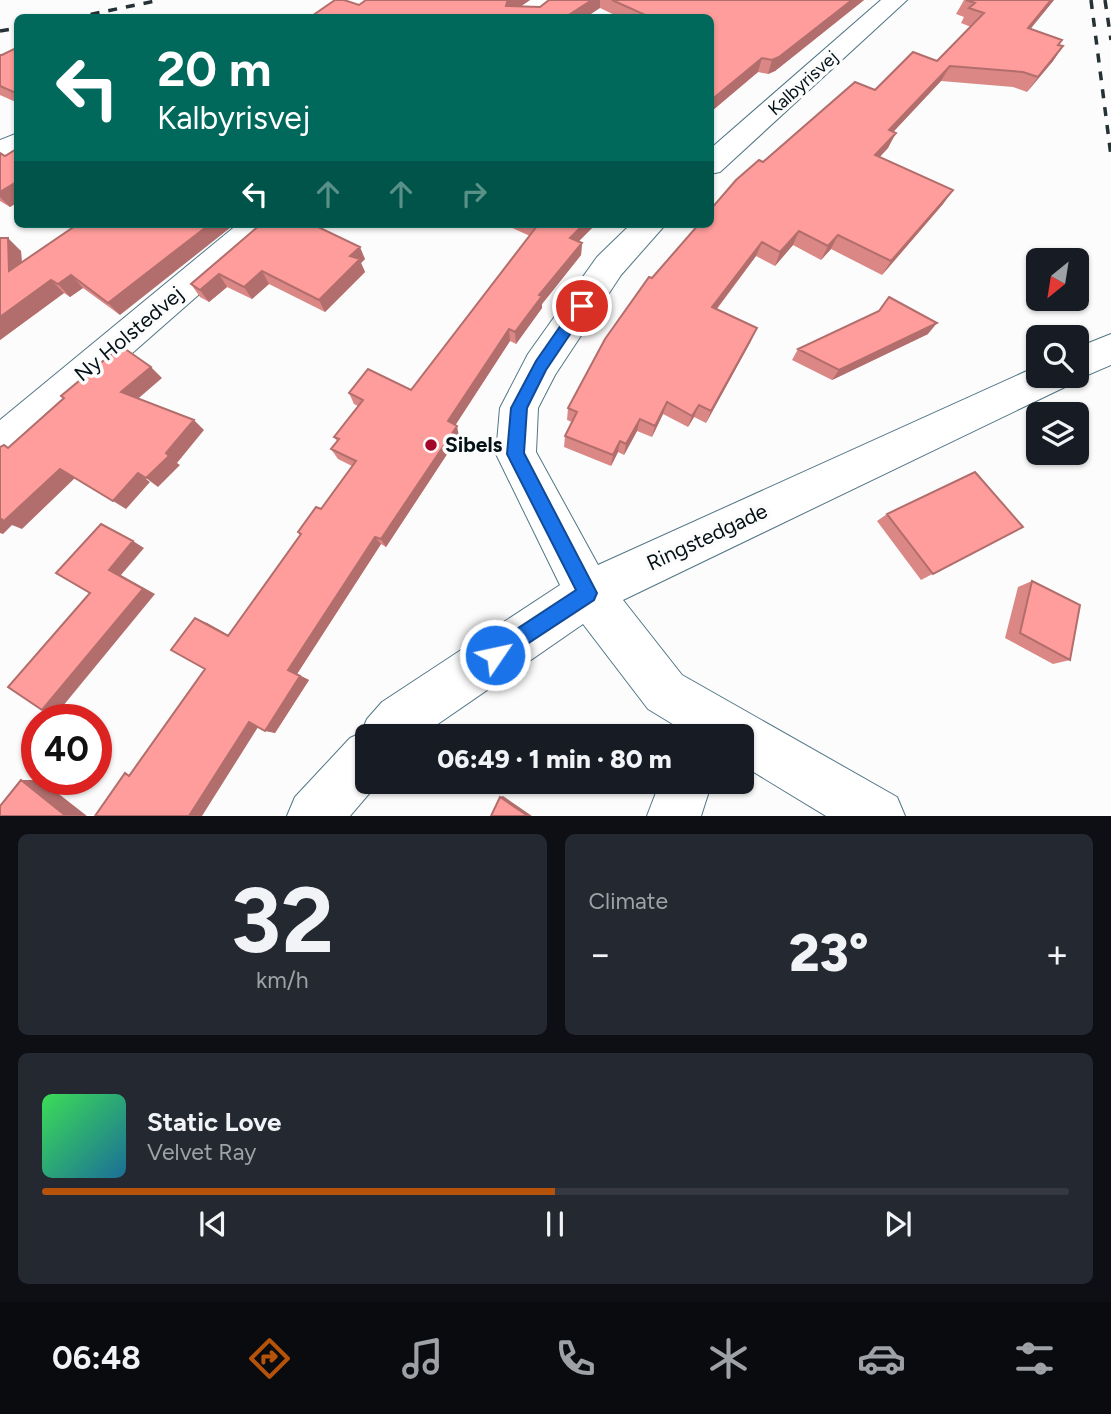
<!DOCTYPE html>
<meta charset="utf-8">
<style>
:root{--surface:#171b24;--page:#242831;--text:#f1f3f6;--muted:#9ea1a6;--line:#363941;--accent:#b45309}
body{margin:0;font-family:Figtree,sans-serif;background:var(--page);color:var(--text);height:100vh;display:flex;flex-direction:column;font-size:26px;white-space:nowrap}
*{box-sizing:border-box;margin:0}
p{font-size:23px;color:var(--muted)}
.icon{flex:none;width:38px;height:38px;fill:none;stroke:currentColor;stroke-width:2;stroke-linecap:round;stroke-linejoin:round}
.map{position:relative;height:816px;overflow:hidden}
.drawer{display:flex;flex-direction:column;gap:18px;padding:18px;background:#0d0f14;flex:1}
.drawer>*{flex:none}
.top-card{position:absolute;left:14px;top:14px;width:700px;height:214px;border-radius:10px;box-shadow:0 2px 5px #0004;background:#00695c;color:#fff;overflow:hidden}
.needle{width:46px;rotate:210deg}
.buttons{position:absolute;left:1026px;top:248px;display:grid;gap:14px}
.buttons a{display:grid;place-items:center;width:63px;height:63px;border-radius:10px;background:var(--surface);box-shadow:0 2px 5px #0004;font-size:35px}
.speed{position:absolute;left:21px;top:704px;display:flex;gap:14px;font-size:35px;font-weight:700;text-align:center}
.speed>*{display:grid;place-content:center;width:91px;height:91px;border-radius:50%;background:var(--surface);box-shadow:0 2px 5px #0004;line-height:1}
.speed .limit{border:10px solid #d22;background:#fff;color:#111}
.pin{position:absolute;display:grid;place-items:center;width:60px;height:60px;color:#fff;margin:-30px;border:4px solid #fff;border-radius:50%;box-shadow:0 2px 7px #0007}
.me{position:absolute;width:77px;margin:-38px;rotate:56deg;stroke-linejoin:round;filter:drop-shadow(0 0 5px #0008)}
.turn{display:flex;align-items:center;gap:24px;height:147px;padding:0 28px;font-size:32px}
.turn .icon{width:91px;height:91px;stroke-width:2.5}
.turn b{display:block;font-size:49px;line-height:60px}
.lanes{display:flex;align-items:center;height:66px;padding:0 28px;background:#0003;justify-content:center;gap:35px;direction:ltr}
.lanes .off{opacity:.35}
.big{font-size:52px;font-weight:800;line-height:1.1}
.drawer .widget{flex:1;display:flex;flex-direction:column;justify-content:center;gap:10px;min-width:0;padding:0 24px;border-radius:10px;background:var(--page)}
.drawer .dial{align-items:center;gap:0}
.dial b{font-size:91px;line-height:1}
.song{display:flex;align-items:center;gap:21px}
.cover{width:84px;height:84px;border-radius:10px;background:linear-gradient(135deg,hsl(130 70% 55%),hsl(200 70% 35%))}
.played{height:7px;border-radius:4px;background:linear-gradient(90deg,var(--accent) 50%,var(--line) 50%)}
.keys{display:flex;justify-content:space-around;direction:ltr}
.heat{display:flex;justify-content:space-between;align-items:center;font-size:38px;direction:ltr}
.drawer .tiles{flex:1;display:grid;gap:18px;grid-template-columns:1fr 1fr}
.widget:last-child{grid-column:span 2}
.trip{position:absolute;left:355px;top:724px;width:399px;height:70px;border-radius:10px;background:var(--surface);box-shadow:0 2px 5px #0004;font-weight:800;line-height:70px;text-align:center}
.tabs{display:flex;height:112px;justify-content:space-around;align-items:center;background:#090b0e;color:var(--muted)}
.tabs .icon{width:49px;height:49px}
.tabs .active{color:var(--accent)}
.tabs b{font-size:32px;color:var(--text)}
.map>svg:first-child{display:block}
.lines{fill:none;stroke-linecap:round;stroke-linejoin:round}
.minor-casing{stroke:#517685;stroke-width:2}
.minor{fill:#fff;fill-rule:evenodd}
.rail{stroke:#243135;stroke-width:3.5;stroke-dasharray:9 9;stroke-linecap:butt}
.wall{fill:#da8785}
.shaded-wall{fill:#b26e6c}
.building{fill:#fe9d9b;stroke:#b26e6c;stroke-width:2}
.route{fill:#1a73e8;stroke:#114b97;stroke-width:2}
.poi-dot{fill:#a30627;stroke:#fcfcfc;stroke-width:2.5}
.labels{text-anchor:middle;stroke-width:7;stroke-linejoin:round;paint-order:stroke}
.far-street-label{font-size:18px;fill:#041217;stroke:#fcfcfc}
.street-label{font-size:21px;fill:#041217;stroke:#fcfcfc}
.poi-label{font-size:21px;font-weight:bold;fill:#041217;stroke:#fcfcfc;text-anchor:start}
</style>
<div class="map">
<svg width="1111" height="816" viewBox="0 0 1111 816">
<rect width="100%" height="100%" fill="#fcfcfc"/>
<g class="lines">
<!-- minor casing -->
<g class="minor-casing">
<path id="minor" d="M881 0H907L720 172 710 174V149Z
M18 133V154L0 161V140Z
M238 224H275L270 232 14 457 0 462V420Z
M631 224H666L621 275 555 375 538 408 536 452 598 565 1038 366V376H1076V348L1111 334V365L1076 380 1070 378 1065 387 623 600 682 675 897 797 905 816H826L742 765V737H694L648 709 583 624 419 737H368V782H379L350 816H287L295 797 350 738 361 733 367 719 382 702 560 585 496 454 500 408 528 354 597 257Z
M660 782H712L701 816H647Z"/>
</g>
<!-- minor -->
<use href="#minor" class="minor"/>
<!-- rail -->
<path class="rail" d="M1091 0 1111 156
M1105 0 1111 40
M73 18 160 0
M0 31 18 28"/>
</g>
<!-- wall -->
<path class="wall" d="M366 0H530L521 6 540 7 549 0H864L775 71 768 74 758 72 713 110 710 120V18H621L600 8 359 5Z
M964 0H1054L1030 29 1063 46 1053 61 1027 92 1013 87 941 81 893 132 888 148 879 157 953 190 943 204 882 275 831 249 821 260 793 245 775 266 756 256 717 309 751 341 706 423 694 417 688 427 663 414 652 437 637 431 624 455 618 452 611 466 564 447 565 436 572 422 567 420 568 408 652 278 763 162 875 90 937 61 971 27 961 23 964 17 956 14Z
M18 50V103L0 95V55H2Z
M18 148V202L10 207 0 201V153L5 156Z
M78 224 120 315 83 288 70 297 64 293 0 340V238L21 251 22 263Z
M261 224H316L315 225 365 259 361 263 365 272 325 312 269 284 252 299 227 287 209 302 200 297 191 284Z
M509 224H596L579 241 582 243 581 255 542 304V308L516 344 510 341 455 425 459 436 386 547 381 544 297 674 309 680 275 733 258 727 131 773 205 669 207 623 228 635 301 535 298 532 321 509 352 466 338 459 331 449 337 441 334 437 358 406 354 404 349 393 411 390 530 236 510 227Z
M879 311 928 334 832 380 792 360 798 349Z
M887 514 1023 527 921 580 877 521Z
M1032 581 1070 660 1053 664 1005 638 1018 587Z"/>
<!-- shaded-wall -->
<path class="shaded-wall" d="M510 0H530L507 16V18V2Z
M592 0H600V8L585 18H564Z
M852 0H864L775 71 768 74 772 60Z
M1051 0H1054L1019 43 1028 28Z
M1063 46 1053 61 1027 92 1038 77Z
M762 58 758 72 713 110 710 120V101Z
M950 66 941 81 881 145 889 130Z
M896 133 888 148 868 170 875 155Z
M18 181V202L10 207 0 197V192Z
M953 190 943 204 882 275 891 261Z
M210 224H235L120 315 108 303Z
M584 224H596L570 250V238Z
M799 231 793 245 775 266 780 252Z
M838 235 831 249 821 260 828 246Z
M8 238 21 251 23 284 9 271Z
M762 242 756 256 708 320 712 307Z
M582 243 581 255 542 304V308L516 344 515 332 539 295Z
M360 247 365 259 361 263 365 272 325 312 319 300 350 256Z
M262 271 269 284 252 299 244 287Z
M219 274 227 287 209 302 200 290Z
M71 275 83 288 70 297 58 284Z
M51 280 64 293 0 340V317Z
M937 323 928 334 832 380 839 370Z
M757 328 751 341 706 423 711 411Z
M509 329 510 341 451 432 448 421Z
M151 367 162 378 133 403 121 392Z
M667 402 663 414 652 437 655 426Z
M699 405 694 417 688 427 692 416Z
M640 419 637 431 624 455 626 444Z
M194 420 204 430 177 463 180 465 158 487 146 478Z
M457 426 459 436 386 547 381 539Z
M620 441 618 452 611 466 613 455Z
M60 469 75 478 22 529 12 525 3 534 0 533V517Z
M138 473 150 482 126 509 113 501Z
M375 537 381 544 297 674 309 680 275 733 265 731 288 670Z
M133 541 144 548 121 575 155 594 58 712 42 710 109 570Z
M195 618 207 623 239 641 228 636Z
M249 722 260 724 202 816H189Z
M21 780H41L87 816H66Z
M503 796 532 816H528L500 797Z"/>
<!-- building -->
<path class="building" d="M335 0H344L359 5 366 0H510L507 2 506 6 540 7 549 0H592L564 18H309Z
M612 0H852L779 57 772 60 762 58 710 101V18H652Z
M966 0H1051L1028 28 1062 40 1058 45 1063 46 1038 77 1023 72 950 66 889 130 896 133 875 155 953 190 891 261 838 235 828 246 799 231 780 252 762 242 712 307 757 328 711 411 699 405 692 416 667 402 655 426 640 419 626 444 620 441 613 455 565 436 577 412 568 408 605 339 649 277 652 278 699 224H710V210L736 180 759 160 763 162 855 82 875 90 913 52 937 61 984 13 969 8 975 3Z
M14 49 18 50V94L0 86V55H2Z
M18 148V181L0 192V153L5 156Z
M78 224H210L108 303 71 275 58 284 51 280 0 317V238H8L9 271Z
M261 224H312L360 247 350 256 360 259 319 300 262 271 244 287 219 274 200 290 191 284Z
M532 224H584L570 238 582 243 539 295 542 296 515 332 509 329 448 421 457 426 381 539 375 537 288 670 300 676 265 731 249 722 189 816H95L125 773 129 776 205 669 171 650 195 618 228 636 301 534 298 532 316 507 321 509 356 461 331 449 339 439 334 437 363 400 349 393 368 369 411 390 537 226Z
M889 297 937 323 839 370 798 349 879 311Z
M121 346 151 367 121 392 194 420 166 453 169 456 146 478 138 473 113 501 60 469 4 521 0 518V447L4 445 8 448 64 398 61 396Z
M975 472 1023 527 933 574 887 514Z
M101 524 133 541 109 570 143 589 42 710 8 687 90 593 56 573Z
M1032 581 1080 605 1070 660 1020 633Z
M21 780 66 816H0V806Z
M500 797 528 816H491Z"/>
<!-- route -->
<path class="route" d="M582 300 589 306 546 370 527 408 524 453 597 593 594 600 495 665 488 662 485 655 488 648 576 590 507 454 511 408 536 361 577 302Z"/>
<!-- markers -->
<circle class="poi-dot" cx="431" cy="445" r="7"/>
<g class="labels">
<!-- far-street labels -->
<g class="far-street-label">
<text transform="translate(803 83) rotate(-42)" y="6">Kalbyrisvej</text>
</g>
<!-- street labels -->
<g class="street-label">
<text transform="translate(129 334) rotate(-40)" y="7">Ny Holstedvej</text>
<text transform="translate(707 537) rotate(-25)" y="7">Ringstedgade</text>
</g>
<!-- poi labels -->
<g class="poi-label">
<text x="445" y="452">Sibels</text>
</g>
</g>
</svg>
<div class="buttons">
<a><svg class="needle" viewBox="-14 -14 28 28"><path d="M0-13l5 13h-10z" fill="#e53935"/><path d="M0 13l5-13h-10z" fill="#9ea1a6"/></svg></a>
<a><svg class="icon" aria-label="search" viewBox="0 0 24 24"><circle cx="10" cy="10" r="6"/><path d="M15 15l6 6"/></svg></a>
<a><svg class="icon" aria-label="layers" viewBox="0 0 24 24"><path d="M12 4l9 5-9 5-9-5zM3 14l9 5 9-5"/></svg></a>
</div>
<div class="speed"><div class="limit">40</div></div>
<div class="pin" style="left:582px;top:306px;background:#d93025"><svg class="icon" aria-label="arrive" viewBox="0 0 24 24"><path d="M6 21V4h12l-3 4 3 4H6"/></svg></div>
<svg class="me" style="left:495px;top:655px" viewBox="-20 -20 40 40"><circle r="17" fill="#1a73e8" stroke="#fff" stroke-width="3"/><path d="M0-11L8 9 0 5-8 9z" fill="#fff"/></svg>
<div class="trip">06:49 · 1 min · 80 m</div>
<div class="top-card">
<div class="turn"><svg class="icon" aria-label="left" viewBox="0 0 24 24"><path d="M17 20v-9H6M10 6l-5 5 5 5"/></svg><div><b>20 m</b>Kalbyrisvej</div></div>
<div class="lanes"><svg class="icon" aria-label="left" viewBox="0 0 24 24"><path d="M17 20v-9H6M10 6l-5 5 5 5"/></svg><svg class="icon off" aria-label="ahead" viewBox="0 0 24 24"><path d="M12 20V5M6 11l6-6 6 6"/></svg><svg class="icon off" aria-label="ahead" viewBox="0 0 24 24"><path d="M12 20V5M6 11l6-6 6 6"/></svg><svg class="icon off" aria-label="right" viewBox="0 0 24 24"><path d="M7 20v-9h11M14 6l5 5-5 5"/></svg></div>
</div>
</div>
<section class="drawer">
<div class="tiles">
<div class="widget dial"><b>32</b><p>km/h</p></div>
<div class="widget"><p>Climate</p>
<div class="heat"><a>−</a><b class="big">23°</b><a>+</a></div>
</div>
<div class="widget">
<div class="song"><i class="cover"></i><div><b>Static Love</b><p>Velvet Ray</p></div></div>
<div class="played"></div>
<div class="keys"><svg class="icon" aria-label="previous" viewBox="0 0 24 24"><path d="M18 5L8 12l10 7zM5 5v14"/></svg><svg class="icon" aria-label="pause" viewBox="0 0 24 24"><path d="M8 5v14M16 5v14"/></svg><svg class="icon" aria-label="next" viewBox="0 0 24 24"><path d="M6 5l10 7-10 7zM19 5v14"/></svg></div>
</div>
</div>
</section>
<nav class="tabs">
<b>06:48</b>
<svg class="icon active" aria-label="directions" viewBox="0 0 24 24"><path d="M12 3l9 9-9 9-9-9zM9 14v-3h6M13 9l2 2-2 2"/></svg>
<svg class="icon" aria-label="music" viewBox="0 0 24 24"><path d="M9 18V5l10-2v13"/><circle cx="6" cy="18" r="3"/><circle cx="16" cy="16" r="3"/></svg>
<svg class="icon" aria-label="phone" viewBox="0 0 24 24"><path d="M5 4h4l2 5-3 2q2 4 5 5l2-3 5 2v4C11 20 4 13 5 4z"/></svg>
<svg class="icon" aria-label="climate" viewBox="0 0 24 24"><path d="M12 3v18M4 7l16 10M4 17L20 7"/></svg>
<svg class="icon" aria-label="car" viewBox="0 0 24 24"><path d="M5 17H2v-5l4-1 3-4h7l3 4 3 1v5h-3M9 17h6M6 11h13"/><circle cx="7" cy="17" r="2"/><circle cx="17" cy="17" r="2"/></svg>
<svg class="icon" aria-label="filters" viewBox="0 0 24 24"><path d="M4 7h16M4 17h16"/><circle cx="9" cy="7" r="2"/><circle cx="15" cy="17" r="2"/></svg>
</nav>
